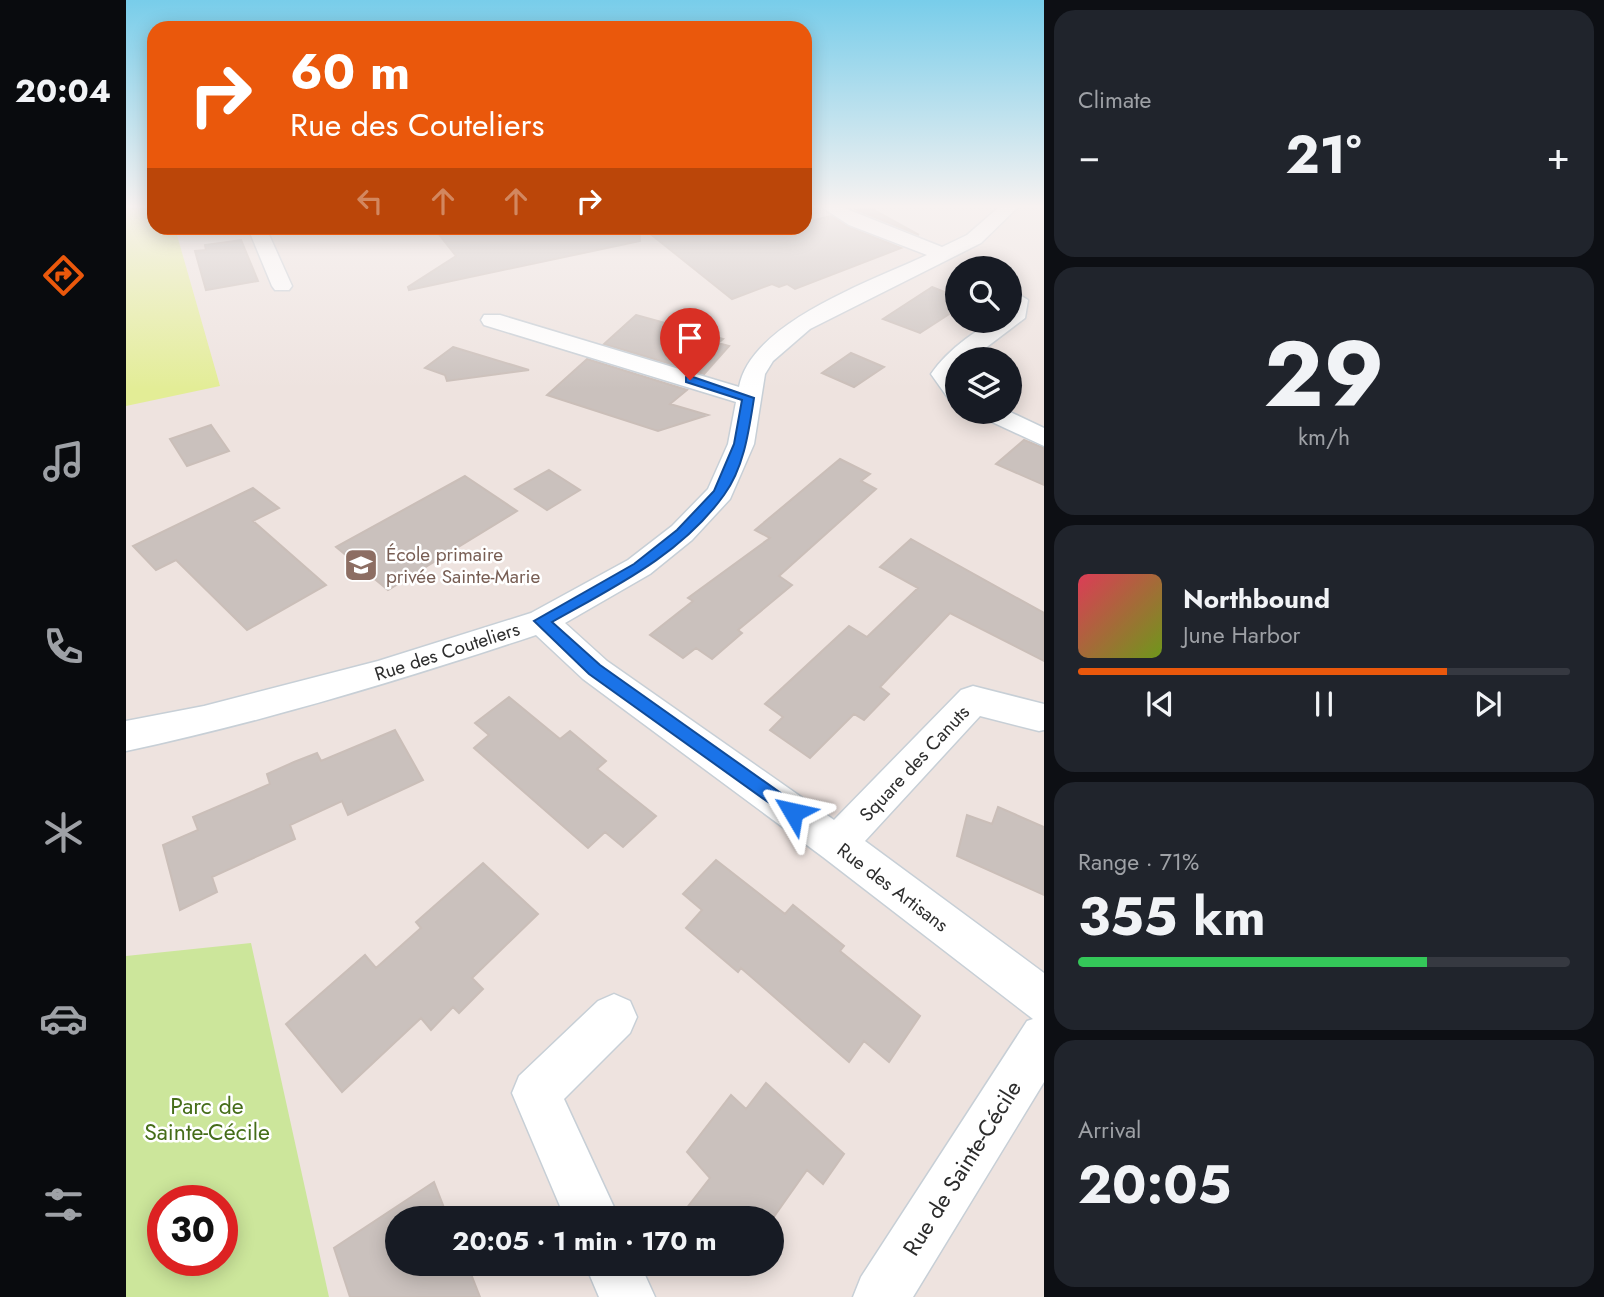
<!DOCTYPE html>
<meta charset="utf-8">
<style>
:root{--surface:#171b24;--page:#20242c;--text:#f1f3f6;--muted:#9ea1a6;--line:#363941;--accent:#ea580c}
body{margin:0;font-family:Jost,sans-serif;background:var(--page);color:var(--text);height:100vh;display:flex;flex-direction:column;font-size:26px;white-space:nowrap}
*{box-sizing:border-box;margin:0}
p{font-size:23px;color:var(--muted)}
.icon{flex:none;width:38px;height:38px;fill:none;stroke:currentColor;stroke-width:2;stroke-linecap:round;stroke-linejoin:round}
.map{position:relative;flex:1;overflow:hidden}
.panel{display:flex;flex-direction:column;gap:10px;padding:10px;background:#0d0f14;width:560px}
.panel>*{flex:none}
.top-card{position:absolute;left:21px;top:21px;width:665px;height:214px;border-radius:21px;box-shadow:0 4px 18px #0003;background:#ea580c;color:#fff;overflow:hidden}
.fabs{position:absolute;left:819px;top:256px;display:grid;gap:14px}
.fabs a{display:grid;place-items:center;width:77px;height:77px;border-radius:50%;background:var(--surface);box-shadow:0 4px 18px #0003;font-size:35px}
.speed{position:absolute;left:21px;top:1185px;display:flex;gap:14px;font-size:35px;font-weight:700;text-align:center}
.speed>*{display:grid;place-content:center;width:91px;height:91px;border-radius:50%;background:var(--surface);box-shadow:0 4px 18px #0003;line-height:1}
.speed .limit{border:10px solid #d22;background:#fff;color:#111}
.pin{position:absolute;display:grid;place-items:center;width:60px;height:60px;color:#fff;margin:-72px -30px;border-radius:50% 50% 50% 0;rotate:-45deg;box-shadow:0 0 7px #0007}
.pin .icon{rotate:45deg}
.me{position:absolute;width:77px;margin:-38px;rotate:306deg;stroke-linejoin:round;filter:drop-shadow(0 0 5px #0008)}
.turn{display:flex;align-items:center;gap:24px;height:147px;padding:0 28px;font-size:32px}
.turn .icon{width:91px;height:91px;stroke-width:2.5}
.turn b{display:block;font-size:49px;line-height:60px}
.lanes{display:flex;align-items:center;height:66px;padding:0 28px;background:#0003;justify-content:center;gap:35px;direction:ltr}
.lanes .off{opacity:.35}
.big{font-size:52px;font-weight:700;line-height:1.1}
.panel .tile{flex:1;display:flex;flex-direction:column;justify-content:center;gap:10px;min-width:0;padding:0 24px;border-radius:21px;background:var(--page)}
.panel .dial{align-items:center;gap:0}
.dial b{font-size:91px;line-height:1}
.song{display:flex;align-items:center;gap:21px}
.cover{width:84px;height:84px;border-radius:10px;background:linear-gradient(135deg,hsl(350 70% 55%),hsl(80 70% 35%))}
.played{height:7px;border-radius:4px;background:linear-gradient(90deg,var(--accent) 75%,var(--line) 75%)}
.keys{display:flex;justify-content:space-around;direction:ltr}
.heat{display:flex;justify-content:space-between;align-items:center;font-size:38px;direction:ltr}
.charge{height:10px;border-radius:5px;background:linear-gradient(90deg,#34c759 71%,var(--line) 0)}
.trip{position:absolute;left:259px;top:1206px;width:399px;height:70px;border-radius:35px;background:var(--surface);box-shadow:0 4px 18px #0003;font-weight:700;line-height:70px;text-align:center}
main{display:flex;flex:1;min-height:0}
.dock{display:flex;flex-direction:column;width:126px;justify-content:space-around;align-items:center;background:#090b0e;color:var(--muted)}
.dock .icon{width:49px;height:49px}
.dock .on{color:var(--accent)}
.dock b{font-size:32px;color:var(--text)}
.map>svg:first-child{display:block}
.green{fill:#cce69b;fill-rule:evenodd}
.pitch{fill:#e3ed96}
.building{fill:#cac1bd;stroke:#cabeb8;stroke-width:2}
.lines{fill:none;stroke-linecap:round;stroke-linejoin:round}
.street-casing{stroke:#c7cfd6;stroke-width:3}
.street{fill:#fff;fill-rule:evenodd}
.route{fill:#1a73e8;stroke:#114b97;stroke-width:2}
.labels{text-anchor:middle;stroke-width:5;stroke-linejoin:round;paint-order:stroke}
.education-label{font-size:19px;fill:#785e54;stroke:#fff;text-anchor:start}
.street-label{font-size:19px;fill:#2d2d2d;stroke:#fff}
.near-park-label{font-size:23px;fill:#456d19;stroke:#fff}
.near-street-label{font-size:23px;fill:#2d2d2d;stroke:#fff}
</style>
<main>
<nav class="dock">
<b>20:04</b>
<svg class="icon on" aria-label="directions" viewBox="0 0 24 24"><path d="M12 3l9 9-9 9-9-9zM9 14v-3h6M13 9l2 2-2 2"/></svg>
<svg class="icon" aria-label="music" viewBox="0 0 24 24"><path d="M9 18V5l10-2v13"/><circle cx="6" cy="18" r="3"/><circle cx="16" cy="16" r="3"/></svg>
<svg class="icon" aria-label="phone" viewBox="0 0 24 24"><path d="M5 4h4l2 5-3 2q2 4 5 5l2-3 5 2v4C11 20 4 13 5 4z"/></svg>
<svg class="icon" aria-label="climate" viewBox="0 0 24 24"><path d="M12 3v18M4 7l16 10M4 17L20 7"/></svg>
<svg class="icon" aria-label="car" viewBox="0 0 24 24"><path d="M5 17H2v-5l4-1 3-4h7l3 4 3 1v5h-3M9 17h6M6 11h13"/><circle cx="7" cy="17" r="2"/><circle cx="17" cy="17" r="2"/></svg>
<svg class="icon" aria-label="filters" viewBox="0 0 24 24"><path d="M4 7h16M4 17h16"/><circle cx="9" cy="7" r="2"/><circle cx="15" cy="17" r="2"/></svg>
</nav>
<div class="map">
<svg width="918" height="1297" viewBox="0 0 918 1297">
<rect width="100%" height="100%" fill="#eee3df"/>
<!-- green -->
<path class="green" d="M125 943 203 1297H0V956ZM37 1200H96V1260H37Z"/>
<!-- pitch -->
<path class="pitch" d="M0 208H28V228H49L94 386 0 406Z"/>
<!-- building -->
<path class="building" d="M744 208 793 235 731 210Z
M705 216 722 227 775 248 669 289 661 284 653 287 646 284 606 299 517 228H679V222Z
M308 228H513L514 241 283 290 282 287 330 256Z
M115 240 132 281 80 290 69 251 80 250 79 245Z
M806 287 831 297V309L794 333 757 319Z
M510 315 597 339 592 343 603 346 578 374 478 344Z
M327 347 403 370 321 381 319 375 299 368Z
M725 353 758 367 728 387 696 373Z
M461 359 561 390 544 404 582 415 532 431 421 395Z
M85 425 103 451 61 466 44 439Z
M898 440 918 448V485L870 464Z
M714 459 744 474 735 481 750 489 653 576 666 585 612 630 616 633 586 659 570 648 557 658 524 635 567 601 562 598 644 538 629 530Z
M423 470 454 490 421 510 389 489Z
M339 476 391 511 262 590 210 547Z
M127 488 153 508 127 521 200 585 121 630 50 560 30 570 7 546Z
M785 539 918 613V661L824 613 754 687 763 694 738 720 728 714 684 758 644 730 657 717 639 704 723 626 741 637 792 588 754 567Z
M383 697 434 739 444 731 480 761 471 769 530 816 497 847 479 832 462 848 348 748 363 735 349 723Z
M269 730 297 780 222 815 216 801 164 825 169 839 86 877 91 892 54 910 37 845 72 830 67 817 144 784 141 774 168 762 191 753 195 761Z
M872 807 918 827V895L831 856 841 815 866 824Z
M590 860 659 914 667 905 718 946 714 951 794 1016 763 1062 738 1041 723 1062 615 968 612 972 560 928 576 910 557 894Z
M357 863 412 914 346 978 357 989 333 1013 327 1007 305 1030 295 1018 216 1092 160 1024 239 955 250 968 295 928 290 922Z
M640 1083 718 1154 697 1184 681 1170 647 1218H553L584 1178 561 1152 605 1095 620 1109Z
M308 1182 322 1218H271V1264H341L354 1297H224L208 1248Z"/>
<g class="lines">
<!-- street casing -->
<g class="street-casing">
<path id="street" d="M697 208H718L816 247 841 235 872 208H891L855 243 684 329 647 361 639 374 628 444 604 499 566 540 524 574 439 623 481 661 708 820 835 690 847 686 918 704V730L913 731 854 716 739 841 918 973V1082L787 1297H727L735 1277 901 1021 907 1019 697 857 457 679 410 635C275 680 140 721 0 751V721L78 706 252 661 405 613 502 560 546 526 582 489 602 444 610 402 358 325 355 320 358 315H374L613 387C625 322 746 281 801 255L723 225Z
M122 228H140L166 286 163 290H149L146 286Z
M884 289 902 300 899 318 845 359H831V400L822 398 805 374C820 352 857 320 884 320Z
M850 411H882L918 428V446L853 416Z
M488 994 504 1001 511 1017 504 1033 438 1099 493 1218H439L386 1093 393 1076 472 1001Z
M459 1264H514L529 1297H473Z"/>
</g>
<!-- street -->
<use href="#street" class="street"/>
</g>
<!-- sky -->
<linearGradient id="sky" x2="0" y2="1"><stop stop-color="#78cdea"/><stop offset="0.53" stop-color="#f7f2f1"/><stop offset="1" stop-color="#f7f2f1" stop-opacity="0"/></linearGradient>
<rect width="918" height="389" fill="url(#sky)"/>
<!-- route -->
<path class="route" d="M564 376 628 398C623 430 618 468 598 495 555 555 488 587 426 622L474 665 673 806 676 812 673 818 667 820 463 674 408 621 508 564 551 530 588 491 608 444 616 400 560 382V377Z"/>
<!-- icons -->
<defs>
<g id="school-square" transform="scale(1.75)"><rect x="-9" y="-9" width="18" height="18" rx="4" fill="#8d6e63" stroke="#fff"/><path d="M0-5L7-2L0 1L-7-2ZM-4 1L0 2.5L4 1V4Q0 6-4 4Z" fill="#fff"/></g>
</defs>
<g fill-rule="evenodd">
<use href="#school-square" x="235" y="565"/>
</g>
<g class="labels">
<!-- education labels -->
<g class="education-label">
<text x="260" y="561">École primaire<tspan x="260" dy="22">privée Sainte-Marie</tspan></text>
</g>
<!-- street labels -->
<g class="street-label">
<text transform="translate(321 651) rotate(-18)" y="7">Rue des Couteliers</text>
<text transform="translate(788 763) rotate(-47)" y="7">Square des Canuts</text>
<text transform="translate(767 887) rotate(37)" y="7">Rue des Artisans</text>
</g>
<!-- near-park labels -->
<g class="near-park-label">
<text x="81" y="1114">Parc de<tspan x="81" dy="26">Sainte-Cécile</tspan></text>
</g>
<!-- near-street labels -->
<g class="near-street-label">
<text transform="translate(836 1168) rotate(-58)" y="8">Rue de Sainte-Cécile</text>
</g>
</g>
</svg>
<div class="fabs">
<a><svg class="icon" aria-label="search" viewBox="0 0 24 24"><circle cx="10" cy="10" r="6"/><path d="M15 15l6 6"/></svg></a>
<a><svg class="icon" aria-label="layers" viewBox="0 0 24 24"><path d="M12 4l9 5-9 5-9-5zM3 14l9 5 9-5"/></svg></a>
</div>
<div class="speed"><div class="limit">30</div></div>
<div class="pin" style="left:564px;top:380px;background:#d93025"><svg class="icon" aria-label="arrive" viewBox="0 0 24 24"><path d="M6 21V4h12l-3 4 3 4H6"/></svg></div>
<svg class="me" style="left:667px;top:812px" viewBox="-20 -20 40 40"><path d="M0-17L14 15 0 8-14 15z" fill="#1a73e8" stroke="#fff" stroke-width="4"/></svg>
<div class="trip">20:05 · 1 min · 170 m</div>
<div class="top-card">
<div class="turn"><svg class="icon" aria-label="right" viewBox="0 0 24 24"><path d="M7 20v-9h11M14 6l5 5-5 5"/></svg><div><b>60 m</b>Rue des Couteliers</div></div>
<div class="lanes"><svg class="icon off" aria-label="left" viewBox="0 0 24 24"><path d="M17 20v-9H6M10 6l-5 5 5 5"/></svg><svg class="icon off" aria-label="ahead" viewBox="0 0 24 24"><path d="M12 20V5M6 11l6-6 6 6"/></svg><svg class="icon off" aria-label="ahead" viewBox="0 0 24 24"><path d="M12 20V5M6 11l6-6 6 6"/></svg><svg class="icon" aria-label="right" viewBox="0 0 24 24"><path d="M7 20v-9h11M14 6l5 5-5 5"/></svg></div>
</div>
</div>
<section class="panel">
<div class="tile"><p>Climate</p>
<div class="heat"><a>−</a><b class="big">21°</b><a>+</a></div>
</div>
<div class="tile dial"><b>29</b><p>km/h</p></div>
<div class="tile">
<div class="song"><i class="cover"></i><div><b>Northbound</b><p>June Harbor</p></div></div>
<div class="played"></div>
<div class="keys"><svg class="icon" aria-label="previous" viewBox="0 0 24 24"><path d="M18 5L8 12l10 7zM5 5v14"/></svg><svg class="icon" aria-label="pause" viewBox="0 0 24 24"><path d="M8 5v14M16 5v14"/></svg><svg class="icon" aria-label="next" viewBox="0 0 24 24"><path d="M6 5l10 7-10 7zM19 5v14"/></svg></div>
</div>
<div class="tile"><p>Range · 71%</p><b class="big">355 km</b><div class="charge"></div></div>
<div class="tile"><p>Arrival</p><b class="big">20:05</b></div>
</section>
</main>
